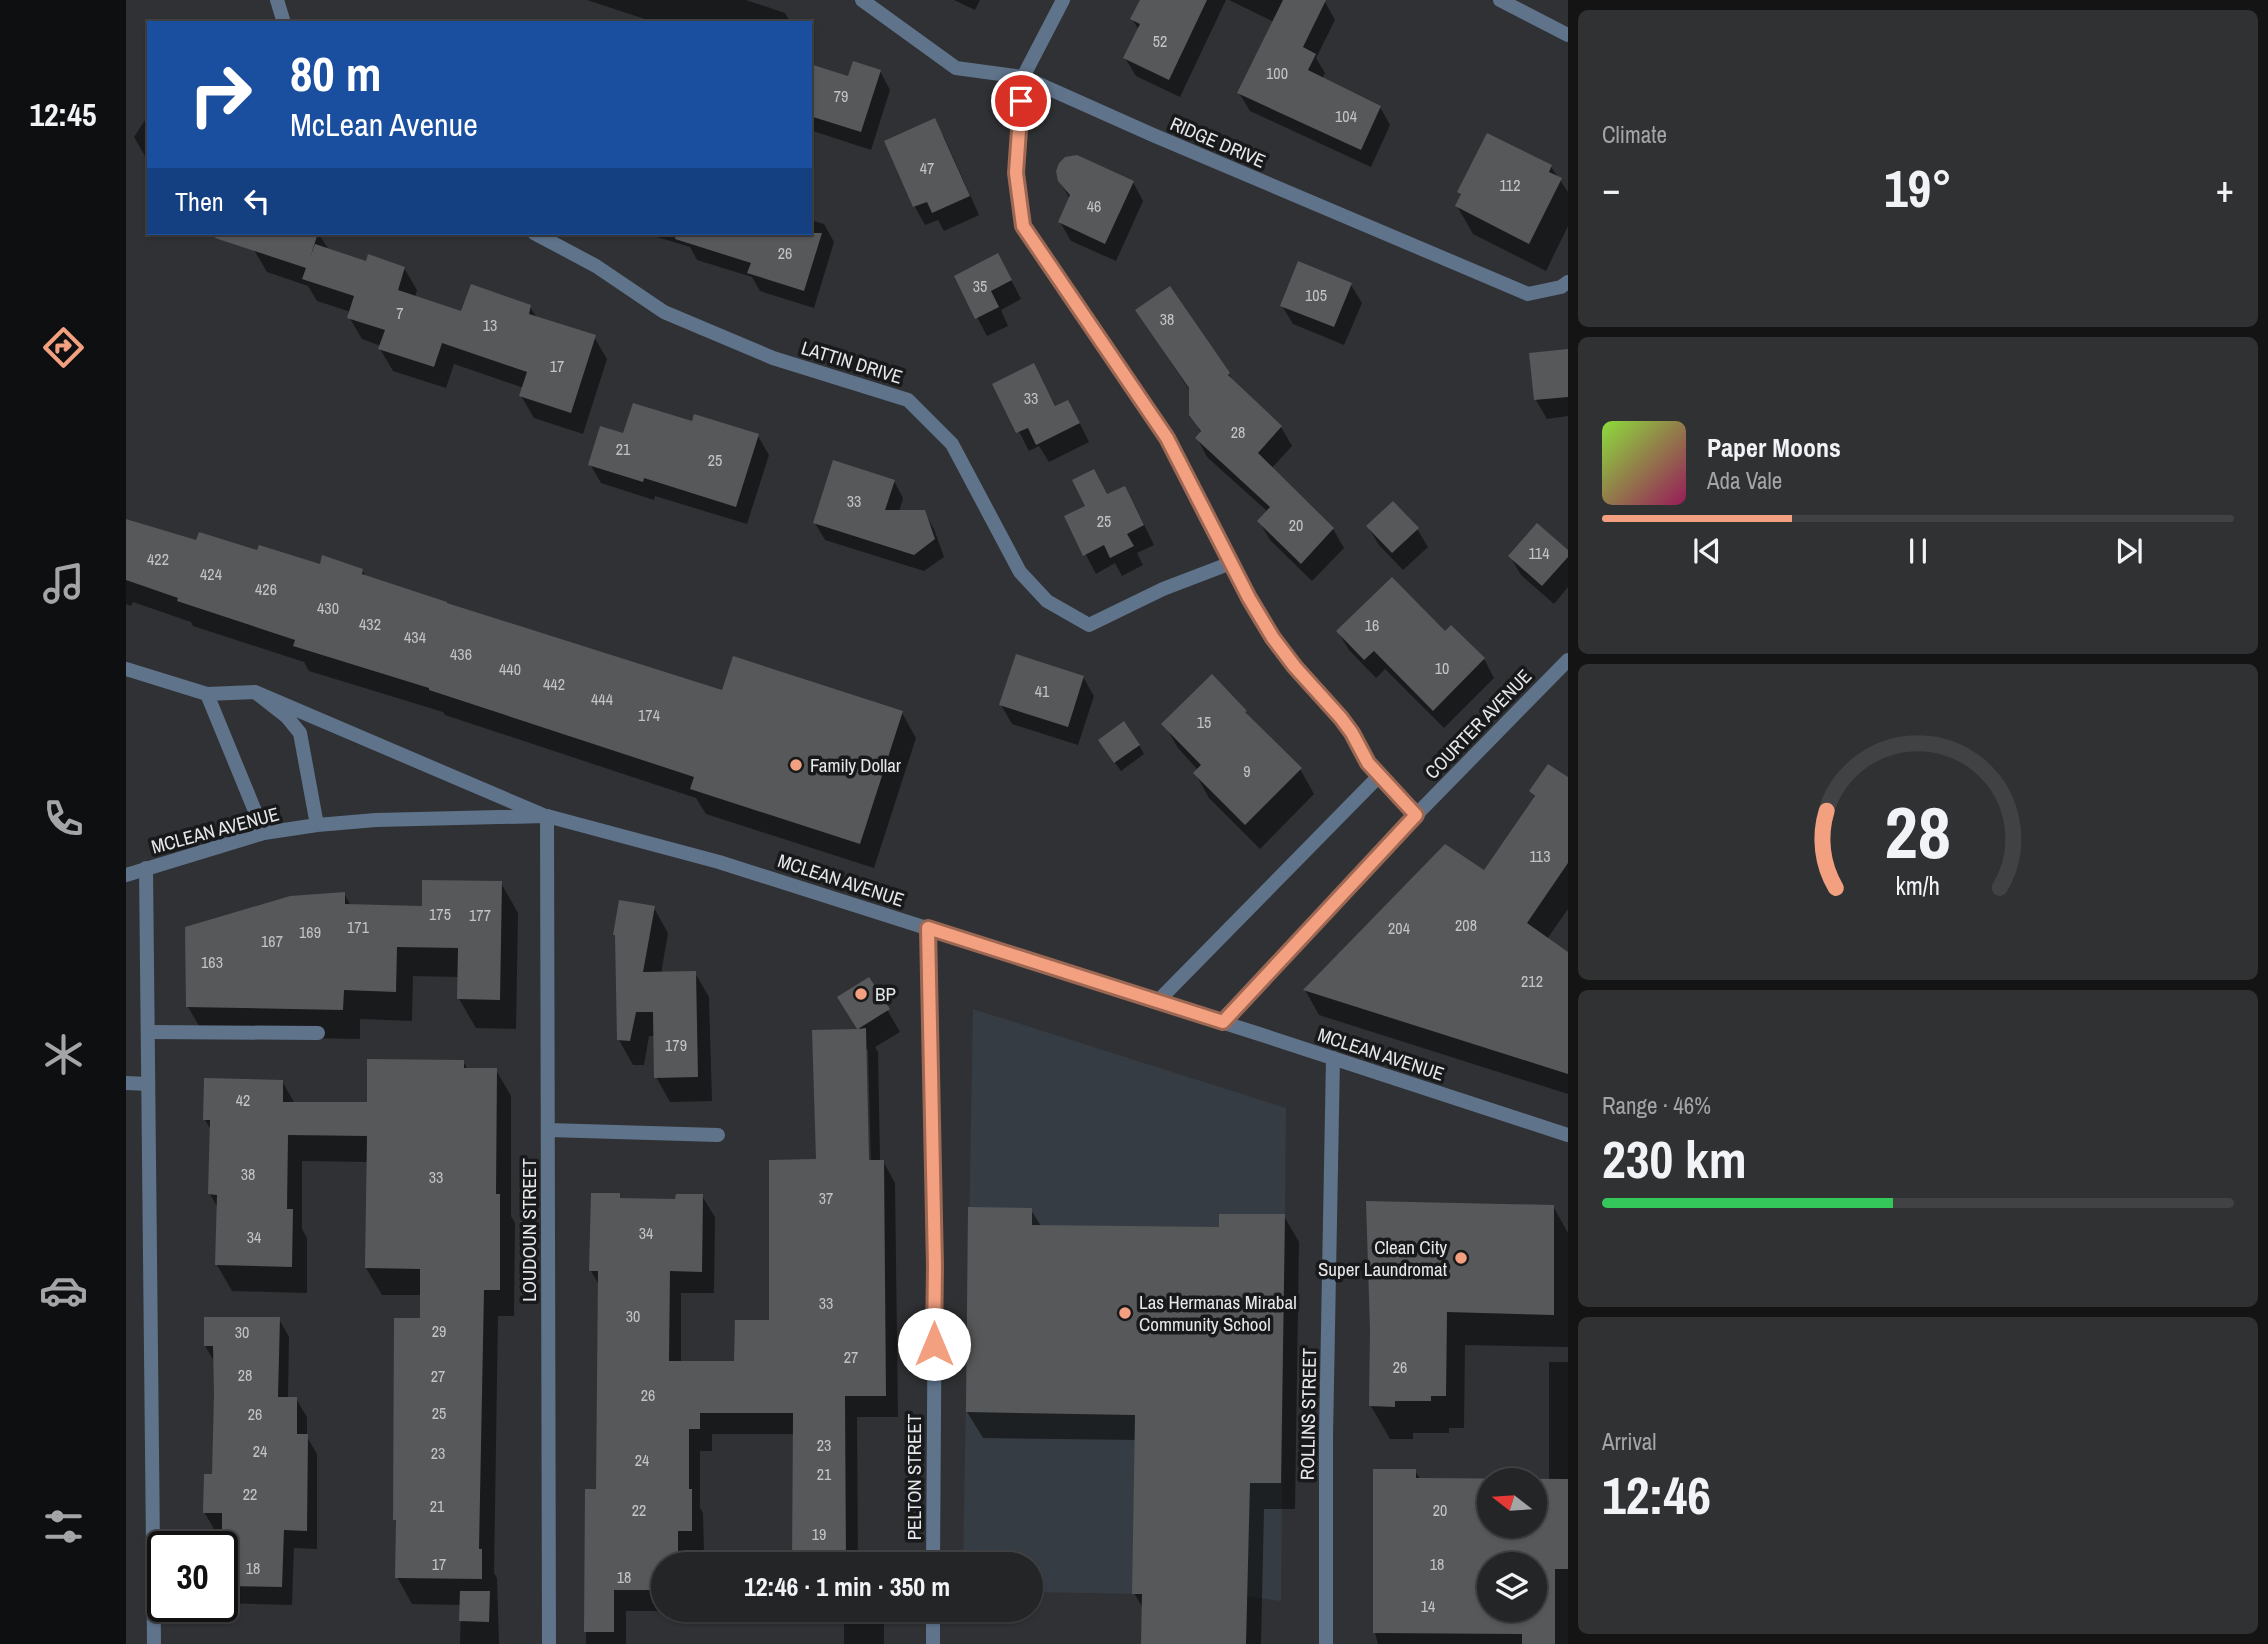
<!DOCTYPE html>
<meta charset="utf-8">
<style>
:root{--surface:#242527;--page:#303133;--text:#f1f3f6;--muted:#a3a5a7;--line:#414244;--accent:#f2a080}
body{margin:0;font-family:"Archivo Narrow",sans-serif;background:var(--page);color:var(--text);height:100vh;display:flex;flex-direction:column;font-size:26px;white-space:nowrap}
*{box-sizing:border-box;margin:0}
p{font-size:23px;color:var(--muted)}
.icon{flex:none;width:38px;height:38px;fill:none;stroke:currentColor;stroke-width:2;stroke-linecap:round;stroke-linejoin:round}
.map{position:relative;flex:1;overflow:hidden}
.sheet{display:flex;flex-direction:column;gap:10px;padding:10px;background:#141415;width:700px}
.sheet>*{flex:none}
.hud{position:absolute;left:21px;top:21px;width:665px;height:214px;border-radius:0px;box-shadow:0 2px 5px #0004,0 0 0 2px var(--line);background:#1a4fa0;color:#fff;overflow:hidden}
.needle{width:46px;rotate:287deg}
.controls{position:absolute;left:1351px;top:1468px;display:grid;gap:14px}
.controls a{display:grid;place-items:center;width:70px;height:70px;border-radius:50%;background:var(--surface);box-shadow:0 2px 5px #0004,0 0 0 2px var(--line);font-size:35px}
.speed{position:absolute;left:21px;top:1531px;display:flex;gap:14px;font-size:35px;font-weight:700;text-align:center}
.speed>*{display:grid;place-content:center;width:91px;height:91px;border-radius:50%;background:var(--surface);box-shadow:0 2px 5px #0004,0 0 0 2px var(--line);line-height:1}
.speed .limit{border:4px solid #111;border-radius:10px;background:#fff;color:#111}
.pin{position:absolute;display:grid;place-items:center;width:60px;height:60px;color:#fff;margin:-30px;border:4px solid #fff;border-radius:50%;box-shadow:0 2px 7px #0007}
.me{position:absolute;width:77px;margin:-38px;rotate:0deg;stroke-linejoin:round;filter:drop-shadow(0 0 5px #0008)}
.turn{display:flex;align-items:center;gap:24px;height:147px;padding:0 28px;font-size:32px}
.turn .icon{width:91px;height:91px;stroke-width:2.5}
.turn b{display:block;font-size:49px;line-height:60px}
.then{display:flex;align-items:center;height:66px;padding:0 28px;background:#0003;gap:14px;font-size:26px}
.big{font-size:52px;font-weight:800;line-height:1.1}
.sheet .widget{flex:1;display:flex;flex-direction:column;justify-content:center;gap:10px;min-width:0;padding:0 24px;border-radius:10px;background:var(--page)}
.sheet .dial{align-items:center;gap:0}
.dial svg{height:182px;overflow:visible;fill:none;stroke:var(--line);stroke-width:7;stroke-linecap:round;text-anchor:middle}
.dial text{fill:var(--text);stroke:none}
.song{display:flex;align-items:center;gap:21px}
.cover{width:84px;height:84px;border-radius:10px;background:linear-gradient(135deg,hsl(90 70% 55%),hsl(330 70% 35%))}
.played{height:7px;border-radius:4px;background:linear-gradient(90deg,var(--accent) 30%,var(--line) 30%)}
.keys{display:flex;justify-content:space-around;direction:ltr}
.heat{display:flex;justify-content:space-between;align-items:center;font-size:38px;direction:ltr}
.charge{height:10px;border-radius:5px;background:linear-gradient(90deg,#34c759 46%,var(--line) 0)}
.trip{position:absolute;left:525px;top:1552px;width:392px;height:70px;border-radius:35px;background:var(--surface);box-shadow:0 2px 5px #0004,0 0 0 2px var(--line);font-weight:800;line-height:70px;text-align:center}
main{display:flex;flex:1;min-height:0}
.menu{display:flex;flex-direction:column;width:126px;justify-content:space-around;align-items:center;background:#0e0f10;color:var(--muted)}
.menu .icon{width:49px;height:49px}
.menu .current{color:var(--accent)}
.menu b{font-size:32px;color:var(--text)}
.map>svg:first-child{display:block}
.built{fill:#363c43}
.shadow{fill:#0007;fill-rule:evenodd}
.building{fill:#56585a;fill-rule:evenodd}
.lines{fill:none;stroke-linecap:round;stroke-linejoin:round}
.service{stroke:#5f738b;stroke-width:14}
.minor{stroke:#5f738b;stroke-width:14}
.tertiary{stroke:#5f738b;stroke-width:14}
.route-casing{stroke:#9d6853;stroke-width:18}
.route{stroke:#f2a080;stroke-width:12}
.poi-dot{fill:#f2a080;stroke:#18191a;stroke-width:2.5}
.labels{text-anchor:middle;stroke-width:7;stroke-linejoin:round;paint-order:stroke}
.number-label{font-size:16px;fill:#c2c3c5}
.street-label{font-size:19px;fill:#e6e7e9;stroke:#18191a}
.poi-label{font-size:19px;fill:#e6e7e9;stroke:#18191a;text-anchor:start}
</style>
<main>
<nav class="menu">
<b>12:45</b>
<svg class="icon current" aria-label="directions" viewBox="0 0 24 24"><path d="M12 3l9 9-9 9-9-9zM9 14v-3h6M13 9l2 2-2 2"/></svg>
<svg class="icon" aria-label="music" viewBox="0 0 24 24"><path d="M9 18V5l10-2v13"/><circle cx="6" cy="18" r="3"/><circle cx="16" cy="16" r="3"/></svg>
<svg class="icon" aria-label="phone" viewBox="0 0 24 24"><path d="M5 4h4l2 5-3 2q2 4 5 5l2-3 5 2v4C11 20 4 13 5 4z"/></svg>
<svg class="icon" aria-label="climate" viewBox="0 0 24 24"><path d="M12 3v18M4 7l16 10M4 17L20 7"/></svg>
<svg class="icon" aria-label="car" viewBox="0 0 24 24"><path d="M5 17H2v-5l4-1 3-4h7l3 4 3 1v5h-3M9 17h6M6 11h13"/><circle cx="7" cy="17" r="2"/><circle cx="17" cy="17" r="2"/></svg>
<svg class="icon" aria-label="filters" viewBox="0 0 24 24"><path d="M4 7h16M4 17h16"/><circle cx="9" cy="7" r="2"/><circle cx="15" cy="17" r="2"/></svg>
</nav>
<div class="map">
<svg width="1442" height="1644" viewBox="0 0 1442 1644">
<rect width="100%" height="100%" fill="#303134"/>
<!-- built -->
<path class="built" d="M847 1009 1160 1108 1155 1601 1121 1596 905 1592V1564H837Z"/>
<!-- shadow -->
<path class="shadow" d="M461 0H620L659 13 665 23H531Z
M828 0H854L849 10Z
M1016 0H1100L1054 97 1010 76 999 58 1013 30 1006 19Z
M1103 0H1194L1199 2 1209 20 1190 58 1199 73 1196 79 1254 107 1264 125 1245 167 1124 111 1113 93 1148 22Z
M754 71 764 90 745 150 684 130V78L723 79Z
M23 114V163L8 137Z
M808 120 819 139 853 215 818 231 812 220 799 225 789 207 760 142Z
M1425 167 1442 192V226L1420 271 1347 234 1331 206 1336 196 1333 191Z
M933 180 1007 182 1017 201 990 261 945 241 934 222 944 199Z
M684 220 698 224 708 242 688 308 634 291 626 277 571 260 564 247 518 233H684Z
M134 233H192L203 250 241 263 278 268 291 290 289 297 337 313 404 307 411 318 468 337 481 359 457 434 408 418 395 396 398 388 328 364 320 388 267 371 254 349 255 346 236 339 223 317 225 312 191 301 182 286 141 272 128 250Z
M882 274 895 299 875 310 882 326 861 336 830 277Z
M1225 285 1236 303 1218 345 1167 324 1156 306Z
M1011 311 1103 374 1108 383 1155 427 1166 446 1145 469 1207 529 1218 548 1186 581 1144 540 1133 521 1142 512 1081 457 1071 438 1075 433 1065 414 1064 391Z
M1442 350V416L1421 419 1410 400 1405 354Z
M908 365 930 407 952 420 963 442 923 462 913 446 903 451 869 385Z
M567 424 632 436 643 455 621 524 529 496 528 500 475 483 464 464 499 435Z
M768 481 777 498 773 512H798L808 529 818 557 798 571 699 540 689 523Z
M981 496 1009 506 1028 545 1011 553 1017 565 996 576 989 563 970 574 940 517Z
M0 519 71 543 132 552 195 566 236 570 240 577 597 693 776 713 790 738 748 868 580 814 570 798 319 715 317 712 183 671 178 662 67 626 65 622 7 602 5 606 0 604Z
M1242 527 1291 529 1302 547 1277 570 1253 545Z
M1442 552V587L1428 604 1395 575 1384 556Z
M1212 632 1319 633 1358 659 1368 678 1318 728 1259 669 1250 678 1223 650Z
M957 677 968 696 952 745 886 724 875 705Z
M1119 712 1123 718 1174 769 1188 794 1134 849 1083 798 1069 773 1072 770 1052 748 1038 724Z
M1013 745 1018 754 995 771 979 749Z
M1442 779V909L1421 939 1442 954V1094L1193 1015 1179 990 1359 873 1409 799 1405 791Z
M375 883 392 913 390 1029 350 1028 333 999V977L287 976 286 1021 234 1019V1039L79 1036 62 1007 218 893 225 906 298 907Z
M528 908 542 933 535 974 569 973 583 997 586 1101 544 1102 530 1077 529 1036H523L518 1065H507L493 1040 491 939 489 934Z
M743 979 774 1032 749 1047 752 1052 754 1161H757L769 1183 772 1417H731L732 1564H668V1434H586V1451H574V1508L577 1513 578 1552H563V1564H537V1610L563 1611H500V1644H460L461 1491H471L473 1285 465 1271 493 1195 496 1200 551 1201 576 1196 589 1217 588 1293H555V1363H610L644 1322 733 1031 713 998ZM739 1050H742L745 1168H742Z
M337 1061 342 1070H370L385 1096V1216L389 1223 388 1316H372L368 1573 371 1578 373 1644H334L335 1605 286 1604 271 1577 272 1525 269 1519 295 1320 296 1295H256L240 1268 242 1162 176 1161V1229L181 1238V1293L106 1291 91 1265 92 1208 84 1194 85 1130 79 1120 156 1081 169 1104H242Z
M1427 1206 1442 1233V1347L1339 1345 1338 1428H1323V1433H1287V1439H1264L1245 1406 1246 1330Z
M905 1210 915 1226 1094 1229 1158 1216 1173 1242 1169 1509H1138L1135 1644H1017L1018 1610 1008 1593 1011 1440 857 1438 841 1412Z
M153 1319 163 1337 162 1399H170L181 1417V1437L191 1454V1549L168 1548 166 1605 96 1603V1547H87V1527L78 1512 88 1476V1361L79 1346Z
M1423 1362H1442V1644H1252L1249 1633 1289 1471 1295 1480H1373H1363V1526H1409V1481H1423ZM1363 1564H1409V1610H1363Z
M718 1610H754L758 1618V1644H718Z"/>
<!-- building -->
<path class="building" d="M1014 0H1081L1043 80 997 58 1014 24 1004 19Z
M1157 0H1200L1177 47 1190 54 1182 70 1255 106 1235 150 1111 93Z
M727 61 755 70 735 132 684 116V64L722 76Z
M809 118 844 196 806 213 801 202 787 207 758 141Z
M1361 133 1426 165 1423 172 1436 178 1403 244 1329 206 1335 194 1331 192Z
M951 155 1008 181 979 244 932 222 944 195 932 181 930 171 933 163 939 157Z
M90 233H192L184 258 189 244 240 261 242 254 279 267 272 290 335 311 345 284 405 305 403 314 470 335 445 413 393 396 401 372 316 343 308 367 252 349 259 330 221 318 228 296 176 279 180 268 89 238Z
M550 233H696L678 291 621 273 625 263 549 239Z
M872 253 886 280 865 291 873 307 849 319 828 276Z
M1172 261 1226 283 1208 327 1154 306Z
M1044 286 1104 373 1102 375 1156 426 1132 453 1208 528 1175 564 1131 521 1144 507 1069 438 1075 431 1063 415V388L1009 310Z
M1442 349V397L1408 400 1403 353Z
M908 363 929 406 942 400 954 423 910 445 902 428 890 433 866 384Z
M507 403 566 421 568 414 633 434 610 507 518 478 517 482 462 465 474 426 497 433Z
M707 460 769 480 759 510H799L809 539 788 555 687 523Z
M968 469 981 494 999 486 1018 525 1001 534 1008 546 984 558 978 545 957 556 938 516 959 506 946 480Z
M1267 501 1293 528 1266 553 1240 526Z
M0 519 70 540 73 532 131 550 133 545 194 564 196 555 237 569 236 574 321 602V603L596 690 607 656 777 711 734 844 564 789 568 777 303 690V688L167 646 169 640 51 601 52 598 0 580Z
M1411 523 1442 550V557L1416 586 1382 556Z
M1266 577 1319 631 1325 625 1359 658 1307 711 1248 651 1238 660 1210 631Z
M890 654 958 676 942 727 873 705Z
M1086 674 1121 711 1119 712 1176 768 1119 825 1067 773 1075 765 1035 724Z
M998 721 1014 745 988 763 972 740Z
M1422 764 1442 777V863L1401 923 1442 952V1074L1177 990 1319 844 1358 870 1409 796 1403 791Z
M296 880 376 881 374 1000 331 999 332 948 271 947 270 992 218 990 217 1010 60 1007 59 927 164 896 219 892V904L296 906Z
M493 900 529 906 517 972 570 971 572 1077 528 1078 527 1012H510L504 1041 491 1040 489 935H487Z
M743 977 764 1009 732 1029 740 1028 743 1160H758L760 1396H719L720 1564H666L667 1413H574V1429H563V1489H566V1531H552V1564H537V1590H488V1632H458L459 1489H470L472 1271H463L465 1193H494V1198L549 1199 550 1194H577L576 1272 544 1271 543 1361H608L609 1320H643V1160L690 1159 686 1030 731 1029 711 997Z
M241 1059 338 1060V1068H371L370 1194H374V1290H358L353 1549H356V1579L269 1578 270 1520H267L268 1318H294V1269L239 1268 241 1136 162 1135 161 1209H167L166 1267 89 1265 91 1195 82 1194 84 1120H77L78 1078 157 1080V1102H241Z
M1240 1201 1428 1205V1315L1321 1312 1320 1396H1305V1401H1269V1407L1243 1406 1244 1330Z
M842 1207 906 1208V1225L1093 1227V1214H1159L1155 1483H1124L1120 1644H1015L1016 1594H1006L1009 1415 840 1412Z
M78 1317H154L152 1397H171V1434H182L181 1531 158 1530 156 1587 96 1586V1513H77L78 1474H86L88 1393 87 1346H78Z
M1247 1469H1290V1478L1442 1479V1569H1429V1644H1396V1634L1247 1633ZM1363 1480H1409V1526H1363ZM1363 1564H1409V1610H1363Z
M334 1591H364L363 1622 333 1621Z"/>
<g class="lines">
<!-- service -->
<path class="service" d="M22 1032 192 1033
M0 1083 22 1084
M422 1130 592 1135"/>
<!-- minor -->
<path class="minor" d="M151 0 158 23
M736 0 830 68 897 77 1027 135 1402 294 1435 287 1442 282
M937 0 897 77 890 173 897 226 1041 438 1123 598 1147 638 1169 667 1215 718 1226 733 1242 763 1290 815
M1374 0 1442 35
M408 233 470 266 538 312 647 358 782 400 826 444 894 572 921 601 963 625 1037 589 1105 563
M421 816 423 1644
M20 868 28 1644
M802 928 809 1267 807 1564
M1032 1001 1254 775
M1097 1022 1290 815 1442 660
M807 1644V1610
M1200 1644V1437L1207 1058"/>
<!-- tertiary -->
<path class="tertiary" d="M0 669 81 694 129 692 161 717 174 733 191 825
M129 692 417 815
M81 694 138 833
M0 875 138 833 191 825 250 820 421 816 593 862 1130 1033 1442 1135"/>
</g>
<g class="lines">
<!-- route casing -->
<g class="route-casing">
<path id="route" d="M808 1344 809 1266 802 928 1097 1022 1290 815 1242 763 1226 733 1215 718 1169 667 1147 638 1123 598 1041 438 897 226 890 173 895 101"/>
</g>
<!-- route -->
<use href="#route" class="route"/>
</g>
<!-- markers -->
<g class="poi-dot">
<circle cx="670" cy="765" r="7"/>
<circle cx="735" cy="994" r="7"/>
<circle cx="1335" cy="1258" r="7"/>
<circle cx="999" cy="1313" r="7"/>
</g>
<g class="labels">
<!-- number labels -->
<g class="number-label">
<text x="1034" y="47">52</text>
<text x="1151" y="79">100</text>
<text x="715" y="102">79</text>
<text x="1220" y="122">104</text>
<text x="801" y="174">47</text>
<text x="1384" y="191">112</text>
<text x="968" y="212">46</text>
<text x="659" y="259">26</text>
<text x="854" y="292">35</text>
<text x="1190" y="301">105</text>
<text x="274" y="319">7</text>
<text x="1041" y="325">38</text>
<text x="364" y="331">13</text>
<text x="431" y="372">17</text>
<text x="905" y="404">33</text>
<text x="1112" y="438">28</text>
<text x="497" y="455">21</text>
<text x="589" y="466">25</text>
<text x="728" y="507">33</text>
<text x="978" y="527">25</text>
<text x="1170" y="531">20</text>
<text x="1413" y="559">114</text>
<text x="32" y="565">422</text>
<text x="85" y="580">424</text>
<text x="140" y="595">426</text>
<text x="202" y="614">430</text>
<text x="244" y="630">432</text>
<text x="1246" y="631">16</text>
<text x="289" y="643">434</text>
<text x="335" y="660">436</text>
<text x="1316" y="674">10</text>
<text x="384" y="675">440</text>
<text x="428" y="690">442</text>
<text x="916" y="697">41</text>
<text x="476" y="705">444</text>
<text x="523" y="721">174</text>
<text x="1078" y="728">15</text>
<text x="1121" y="777">9</text>
<text x="1414" y="862">113</text>
<text x="314" y="920">175</text>
<text x="354" y="921">177</text>
<text x="1340" y="931">208</text>
<text x="232" y="933">171</text>
<text x="1273" y="934">204</text>
<text x="184" y="938">169</text>
<text x="146" y="947">167</text>
<text x="86" y="968">163</text>
<text x="1406" y="987">212</text>
<text x="550" y="1051">179</text>
<text x="117" y="1106">42</text>
<text x="122" y="1180">38</text>
<text x="310" y="1183">33</text>
<text x="700" y="1204">37</text>
<text x="520" y="1239">34</text>
<text x="128" y="1243">34</text>
<text x="700" y="1309">33</text>
<text x="507" y="1322">30</text>
<text x="313" y="1337">29</text>
<text x="116" y="1338">30</text>
<text x="725" y="1363">27</text>
<text x="1274" y="1373">26</text>
<text x="119" y="1381">28</text>
<text x="312" y="1382">27</text>
<text x="522" y="1401">26</text>
<text x="313" y="1419">25</text>
<text x="129" y="1420">26</text>
<text x="698" y="1451">23</text>
<text x="134" y="1457">24</text>
<text x="312" y="1459">23</text>
<text x="516" y="1466">24</text>
<text x="698" y="1480">21</text>
<text x="124" y="1500">22</text>
<text x="311" y="1512">21</text>
<text x="513" y="1516">22</text>
<text x="1314" y="1516">20</text>
<text x="693" y="1540">19</text>
<text x="313" y="1570">17</text>
<text x="1311" y="1570">18</text>
<text x="127" y="1574">18</text>
<text x="498" y="1583">18</text>
<text x="1302" y="1612">14</text>
</g>
<!-- street labels -->
<g class="street-label">
<text transform="translate(1092 142) rotate(23)" y="7">RIDGE DRIVE</text>
<text transform="translate(726 362) rotate(17)" y="7">LATTIN DRIVE</text>
<text transform="translate(1352 724) rotate(-46)" y="7">COURTER AVENUE</text>
<text transform="translate(89 830) rotate(-15)" y="7">MCLEAN AVENUE</text>
<text transform="translate(715 880) rotate(18)" y="7">MCLEAN AVENUE</text>
<text transform="translate(1255 1054) rotate(18)" y="7">MCLEAN AVENUE</text>
<text transform="translate(403 1230) rotate(-90)" y="7">LOUDOUN STREET</text>
<text transform="translate(1182 1414) rotate(-89)" y="7">ROLLINS STREET</text>
<text transform="translate(788 1477) rotate(-90)" y="7">PELTON STREET</text>
</g>
<!-- poi labels -->
<g class="poi-label">
<text x="684" y="772">Family Dollar</text>
<text x="749" y="1001">BP</text>
<text x="1321" y="1254" text-anchor="end">Clean City<tspan x="1321" dy="22">Super Laundromat</tspan></text>
<text x="1013" y="1309">Las Hermanas Mirabal<tspan x="1013" dy="22">Community School</tspan></text>
</g>
</g>
</svg>
<div class="controls">
<a><svg class="needle" viewBox="-14 -14 28 28"><path d="M0-13l5 13h-10z" fill="#e53935"/><path d="M0 13l5-13h-10z" fill="#a3a5a7"/></svg></a>
<a><svg class="icon" aria-label="layers" viewBox="0 0 24 24"><path d="M12 4l9 5-9 5-9-5zM3 14l9 5 9-5"/></svg></a>
</div>
<div class="speed"><div class="limit">30</div></div>
<div class="pin" style="left:895px;top:101px;background:#d93025"><svg class="icon" aria-label="arrive" viewBox="0 0 24 24"><path d="M6 21V4h12l-3 4 3 4H6"/></svg></div>
<svg class="me" style="left:808px;top:1344px" viewBox="-20 -20 40 40"><circle r="19" fill="#fff"/><path d="M0-13L10 11 0 6-10 11z" fill="#f2a080"/></svg>
<div class="trip">12:46 · 1 min · 350 m</div>
<div class="hud">
<div class="turn"><svg class="icon" aria-label="right" viewBox="0 0 24 24"><path d="M7 20v-9h11M14 6l5 5-5 5"/></svg><div><b>80 m</b>McLean Avenue</div></div>
<div class="then">Then<svg class="icon" aria-label="left" viewBox="0 0 24 24"><path d="M17 20v-9H6M10 6l-5 5 5 5"/></svg></div>
</div>
</div>
<section class="sheet">
<div class="widget"><p>Climate</p>
<div class="heat"><a>−</a><b class="big">19°</b><a>+</a></div>
</div>
<div class="widget">
<div class="song"><i class="cover"></i><div><b>Paper Moons</b><p>Ada Vale</p></div></div>
<div class="played"></div>
<div class="keys"><svg class="icon" aria-label="previous" viewBox="0 0 24 24"><path d="M18 5L8 12l10 7zM5 5v14"/></svg><svg class="icon" aria-label="pause" viewBox="0 0 24 24"><path d="M8 5v14M16 5v14"/></svg><svg class="icon" aria-label="next" viewBox="0 0 24 24"><path d="M6 5l10 7-10 7zM19 5v14"/></svg></div>
</div>
<div class="widget dial"><svg viewBox="0 0 100 80">
<path d="M14 69A42 42 0 1 1 86 69"/>
<path d="M14 69A42 42 0 0 1 10 35" stroke="#f2a080"/>
<text x="50" y="56" font-size="32" font-weight="700">28</text>
<text x="50" y="72" font-size="11">km/h</text>
</svg></div>
<div class="widget"><p>Range · 46%</p><b class="big">230 km</b><div class="charge"></div></div>
<div class="widget"><p>Arrival</p><b class="big">12:46</b></div>
</section>
</main>
